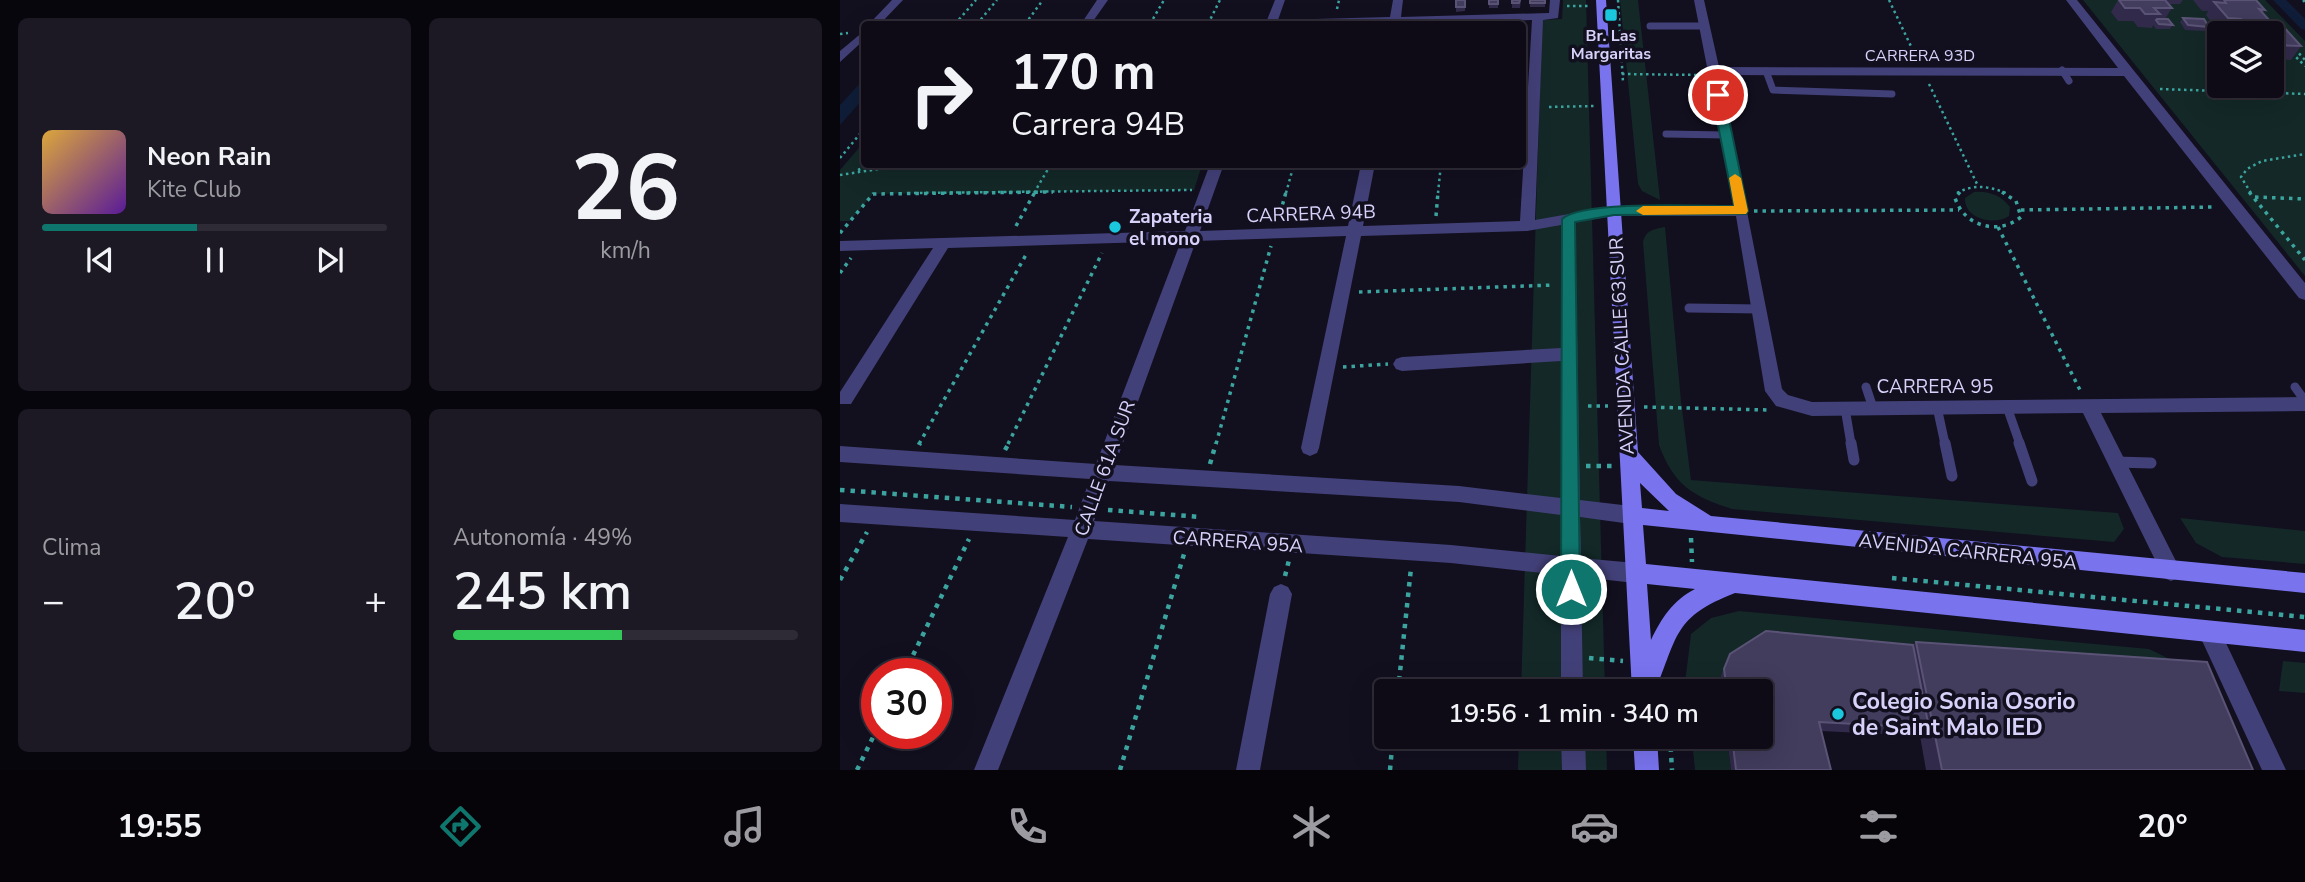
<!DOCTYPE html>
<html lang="es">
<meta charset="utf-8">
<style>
:root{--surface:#0e0b17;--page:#1c1924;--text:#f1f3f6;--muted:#9b9ba1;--line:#2e2b36;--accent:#0f766e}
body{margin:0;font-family:"Nunito Sans",sans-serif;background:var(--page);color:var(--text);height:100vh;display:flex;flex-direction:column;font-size:26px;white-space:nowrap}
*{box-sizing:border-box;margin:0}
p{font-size:23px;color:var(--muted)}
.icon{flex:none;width:38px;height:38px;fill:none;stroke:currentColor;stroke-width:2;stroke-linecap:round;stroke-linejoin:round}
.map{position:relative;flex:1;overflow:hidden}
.sheet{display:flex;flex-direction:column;gap:18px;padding:18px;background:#08060d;width:840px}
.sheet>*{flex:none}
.hud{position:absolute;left:21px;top:21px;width:665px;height:147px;border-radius:7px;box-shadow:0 7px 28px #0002,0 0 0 2px var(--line);background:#0e0b17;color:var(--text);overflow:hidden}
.tools{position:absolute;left:1367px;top:21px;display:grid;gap:14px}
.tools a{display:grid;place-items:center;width:77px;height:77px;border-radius:7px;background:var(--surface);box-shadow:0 7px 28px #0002,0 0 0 2px var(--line);font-size:35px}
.speed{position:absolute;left:21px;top:658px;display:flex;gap:14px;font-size:35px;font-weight:700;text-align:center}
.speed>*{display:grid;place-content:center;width:91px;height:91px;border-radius:50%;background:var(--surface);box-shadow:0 7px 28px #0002,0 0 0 2px var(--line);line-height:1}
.speed .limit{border:10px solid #d22;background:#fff;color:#111}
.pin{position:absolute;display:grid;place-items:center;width:60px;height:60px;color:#fff;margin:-30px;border:4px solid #fff;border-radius:50%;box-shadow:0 2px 7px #0007}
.me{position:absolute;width:77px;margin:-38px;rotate:0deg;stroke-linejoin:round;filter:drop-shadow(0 0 5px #0008)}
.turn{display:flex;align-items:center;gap:24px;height:147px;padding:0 35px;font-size:32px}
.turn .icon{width:91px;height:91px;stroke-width:2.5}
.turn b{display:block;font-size:49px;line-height:60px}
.big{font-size:52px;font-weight:600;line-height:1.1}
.sheet .widget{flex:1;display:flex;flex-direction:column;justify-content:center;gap:10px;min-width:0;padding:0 24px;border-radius:10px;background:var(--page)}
.sheet .dial{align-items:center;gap:0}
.dial b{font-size:91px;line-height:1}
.song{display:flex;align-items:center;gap:21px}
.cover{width:84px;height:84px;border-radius:10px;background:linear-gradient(135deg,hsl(40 70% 55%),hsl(270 70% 35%))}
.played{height:7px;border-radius:4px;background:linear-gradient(90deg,var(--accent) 45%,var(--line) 45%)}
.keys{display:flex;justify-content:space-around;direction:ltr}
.heat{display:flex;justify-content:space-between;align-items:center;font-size:38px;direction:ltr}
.charge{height:10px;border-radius:5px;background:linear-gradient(90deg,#34c759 49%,var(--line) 0)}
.sheet .tiles{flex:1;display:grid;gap:18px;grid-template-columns:repeat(2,1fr)}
.trip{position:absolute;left:534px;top:679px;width:399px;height:70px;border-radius:7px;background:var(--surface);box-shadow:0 7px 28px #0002,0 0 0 2px var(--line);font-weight:600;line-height:70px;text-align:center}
.tabs{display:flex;height:112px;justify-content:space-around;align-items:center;background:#060409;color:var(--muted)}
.tabs .icon{width:49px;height:49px}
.tabs .active{color:var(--accent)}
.tabs b{font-size:32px;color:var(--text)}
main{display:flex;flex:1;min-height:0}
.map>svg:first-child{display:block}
.green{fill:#132827;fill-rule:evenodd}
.water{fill:#0f1d38}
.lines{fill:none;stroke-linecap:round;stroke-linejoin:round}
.canal{fill:#0f1d38;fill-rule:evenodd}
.path-far2{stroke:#3ca49f;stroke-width:2.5;stroke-dasharray:2.5 3.5;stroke-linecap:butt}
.path-far1{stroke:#3ca49f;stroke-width:3.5;stroke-dasharray:3.5 5;stroke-linecap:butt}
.path{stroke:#3ca49f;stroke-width:4.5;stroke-dasharray:4.5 6;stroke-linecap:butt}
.lane-far2{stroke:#424078;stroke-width:7}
.lane-far1{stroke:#424078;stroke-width:9}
.lane{stroke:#424078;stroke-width:11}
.street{fill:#424078;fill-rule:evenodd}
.secondary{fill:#7974ee;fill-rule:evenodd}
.wall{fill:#312a4a}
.building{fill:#423c5d;stroke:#5a5376;stroke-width:2}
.route{fill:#0f766e;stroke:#0a4d48;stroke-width:2}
.slow{fill:#f59e0b}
.poi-dot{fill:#1bc7dd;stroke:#120f1f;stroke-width:2.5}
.labels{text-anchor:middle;stroke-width:7;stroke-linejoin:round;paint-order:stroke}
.far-poi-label{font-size:16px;font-weight:bold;fill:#d7d2fa;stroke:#120f1f}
.far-street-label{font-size:16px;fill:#d7d2fa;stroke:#120f1f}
.street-label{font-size:19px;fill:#d7d2fa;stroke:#120f1f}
.poi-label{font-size:19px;font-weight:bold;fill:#d7d2fa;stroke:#120f1f;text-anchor:start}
.near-poi-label{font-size:23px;font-weight:bold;fill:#d7d2fa;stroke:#120f1f;text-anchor:start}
</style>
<main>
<section class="sheet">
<div class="tiles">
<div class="widget">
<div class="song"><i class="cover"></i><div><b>Neon Rain</b><p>Kite Club</p></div></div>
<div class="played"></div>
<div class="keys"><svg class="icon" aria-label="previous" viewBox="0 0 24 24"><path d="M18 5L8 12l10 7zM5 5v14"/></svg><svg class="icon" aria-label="pause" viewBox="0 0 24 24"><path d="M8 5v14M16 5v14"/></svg><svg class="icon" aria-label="next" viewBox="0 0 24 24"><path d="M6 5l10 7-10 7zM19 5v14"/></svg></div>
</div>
<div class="widget dial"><b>26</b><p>km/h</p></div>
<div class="widget"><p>Clima</p>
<div class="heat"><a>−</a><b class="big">20°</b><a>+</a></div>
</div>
<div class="widget"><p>Autonomía · 49%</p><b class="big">245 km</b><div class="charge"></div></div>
</div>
</section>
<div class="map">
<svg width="1465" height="770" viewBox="0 0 1465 770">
<rect width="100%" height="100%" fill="#120f1f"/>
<!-- green -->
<path class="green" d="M723 0H746L765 691H681L702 20 722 19Z
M780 0H798L820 200 802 191 798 184Z
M1243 0H1425L1465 41V276ZM1379 33H1432V86H1379Z
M24 142V164L362 165 354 190 33 194 10 221H0V170Z
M1134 192C1148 191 1161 195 1170 207L1169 216C1154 226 1124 219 1125 198Z
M825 227 841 401 851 480 1278 513 1284 529 1274 542 892 509C852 496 834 485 819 445L803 242C806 230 814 229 825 227Z
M1340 518 1465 531V564L1382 557 1356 543Z
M899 611 1309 649 1336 662 856 691 845 683 851 634 871 618Z
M1443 661 1465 663V693L1439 691Z
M679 737H766L767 770H678Z
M887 737 891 770H855L852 739Z"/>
<!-- water -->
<path class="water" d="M24 79V98L0 125V105Z"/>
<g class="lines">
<!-- canal -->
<path class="canal" d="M1433 0H1446L1465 19V30L1461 29Z"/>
<!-- path-far2 -->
<path class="path-far2" d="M778 0 783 82
M1049 0 1078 61
M1463 0 1465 2
M727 6H748
M497 9 499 0
M115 24 136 0
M137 24 157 0
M185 24 203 0
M310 24 324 0
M368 24 380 0
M0 34 8 33
M1455 49 1465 60
M1452 53 1465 66
M782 74 862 75
M1089 84 1138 186
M1320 89 1465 94
M709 107 754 106
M0 158 24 129
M18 170 32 164
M0 175 71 164
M74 193 352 190
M194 193 211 164
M446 193 454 164
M598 193 601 164
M1117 193C1133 184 1149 186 1166 193
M1411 193 1401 177 1407 169 1422 161 1465 154"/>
<!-- path-far1 -->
<path class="path-far1" d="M1120 192 1115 198C1124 226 1158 236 1181 217L1176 201 1162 192
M1409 192 1465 260
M1415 197 1465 199
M1181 210 1375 207
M914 211 1119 210
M596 216 598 192
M438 221 446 192
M176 226 195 192
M1158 227 1241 392
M0 233 33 194 213 192
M0 273 11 258
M519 292 714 285
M503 367 548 364
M748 406H768
M804 407 929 410
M79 444 187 253
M168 444 262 253
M376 444 431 246"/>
<!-- path -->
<path class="path" d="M79 445 80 443
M165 450 169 443
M370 464 376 443
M746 466H774
M0 490 232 507
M268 510 361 517
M851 538 852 562
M445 576 449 560
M1052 578 1465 617
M0 580 27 532
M749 658 783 661
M64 674 129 539
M558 691 571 568
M830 737 832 770
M17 770 37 729
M280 770 344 554
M550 770 553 737"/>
<!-- lane-far2 -->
<path class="lane-far2" d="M810 26H864
M1222 70 1229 81
M926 71 933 90 1052 94
M826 134 886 135"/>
<!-- lane-far1 -->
<path class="lane-far1" d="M849 308 920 309
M1026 387 1033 408
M1455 387 1465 401
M1097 407 1105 444
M1167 407 1180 444
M1005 408 1011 444"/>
<!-- lane -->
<path class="lane" d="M1011 443 1014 460
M1105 443 1112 476
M1179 443 1192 481
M1276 462 1311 463"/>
<!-- street -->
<path class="street" d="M52 0H63L40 24H29Z
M257 0H268L251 24H241Z
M435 0H445L438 20 550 17 553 0H563L561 17 709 13 710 0H720L718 18 703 20 695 220 774 206H894L854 0H864L879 67 1278 68 1226 0H1237L1465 283V300L1459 298 1284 76 880 75 942 389 948 395 972 402 1465 397V411L1261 413 1341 571 1338 578 1331 581 1324 578 1243 413 972 416 936 406 925 391 896 216H774L735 222 740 500 791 506 798 509 801 515 798 521 791 524 740 517 741 558 795 563 802 566 805 573 802 580 795 583 741 577 743 691H721V575L611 563 248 539 158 770H134L228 537 0 522V504L235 520 250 479 0 462V446L256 464 341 241 108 248 11 404H0V392L93 248 0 251V241L345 231 370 164H384L360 231 508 226 521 164H535L523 226 680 221 692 20 559 24H405L410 21 427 20ZM721 225V348L562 357 556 359 553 364 556 369 562 371 721 361V498L619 486 275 465 356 241 506 236 461 448 463 453 470 456 477 453 479 448 521 236 687 231ZM269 481 619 502 721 515V556L611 545 254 521Z
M24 31V40L0 62V51Z
M441 584 448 587 452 594 420 770H396L430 594 434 587Z
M1369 621 1377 624 1446 770H1422L1358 632 1361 624Z
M721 737H745L746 770H722Z"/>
<!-- secondary -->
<path class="secondary" d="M756 0H766L798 452 836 494 871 516 1465 573V593L803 525 806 564 1465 630V652L895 593C833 617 838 636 815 691H792ZM800 483 829 511 802 508ZM807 584 855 589C833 600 821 619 811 640Z
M793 737H817L819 770H795Z"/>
</g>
<!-- wall -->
<path class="wall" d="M625 0V11L616 12V7Z
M649 0H658V8H649Z
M672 0H681L680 8H672Z
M690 0H705V7H690Z
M1278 0H1343L1340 4H1328L1332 8 1325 19 1333 25 1330 29H1316L1313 25 1312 28 1298 27 1293 21H1278L1271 12Z
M1353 0H1416L1425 10 1423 13 1431 22 1426 29H1427L1430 25 1461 46 1451 60 1432 59V33H1382L1383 32H1379L1366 15 1368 11H1362Z
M1343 18 1369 27 1366 31 1345 30 1340 22Z
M1076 642 1413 770H1086L1080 736 981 731 991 770H891L887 737H920V691H882L880 678 890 654 1073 645Z"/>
<!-- building -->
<path class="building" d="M616 0H625V7H616Z
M649 0H658V4H649Z
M672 0H680L679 3H672Z
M690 0H705V3H690Z
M1279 0H1325L1332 8H1314L1320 14H1305L1300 8H1285Z
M1384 0H1416L1425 10 1419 9 1431 22 1416 21 1423 29H1434L1430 25H1442L1461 46 1434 45 1432 42V33H1402L1391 20 1402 19 1388 18 1374 2 1386 3Z
M1343 18 1364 19 1369 27 1348 25Z
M1317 19H1328L1333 25 1319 24 1316 20Z
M594 20H604V24H594Z
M582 21V24H572V22Z
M926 631 1073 645 1089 728 979 722 991 770H896L892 737H920V691H887L884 669 890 654Z
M1076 642 1367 662 1413 770H1102Z"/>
<!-- route -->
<path class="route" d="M878 92 884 95 908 211 906 214 774 215 735 222 740 589 738 595 731 598 724 595 721 589 722 219C741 200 863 206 894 206L872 95Z"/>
<!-- slow -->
<path class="slow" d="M895 174 901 178 908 211 906 214 803 215 796 211 803 206H894L889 178Z"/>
<!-- markers -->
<g class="poi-dot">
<rect x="764" y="8" width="14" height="14" rx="3.5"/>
<circle cx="275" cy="227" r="7"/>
<circle cx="998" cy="714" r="7"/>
</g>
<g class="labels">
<!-- far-poi labels -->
<g class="far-poi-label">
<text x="771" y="41">Br. Las<tspan x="771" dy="18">Margaritas</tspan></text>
</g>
<!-- far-street labels -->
<g class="far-street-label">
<text x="1080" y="61">CARRERA 93D</text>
</g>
<!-- street labels -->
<g class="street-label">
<text transform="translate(471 213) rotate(-2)" y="7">CARRERA 94B</text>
<text transform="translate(781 346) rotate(-93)" y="7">AVENIDA CALLE 63 SUR</text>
<text x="1095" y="393">CARRERA 95</text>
<text transform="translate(264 468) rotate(-70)" y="7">CALLE 61A SUR</text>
<text transform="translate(398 541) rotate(4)" y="7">CARRERA 95A</text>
<text transform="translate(1128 551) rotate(6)" y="7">AVENIDA CARRERA 95A</text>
</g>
<!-- poi labels -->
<g class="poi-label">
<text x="289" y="223">Zapateria<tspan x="289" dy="22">el mono</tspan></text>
</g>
<!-- near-poi labels -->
<g class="near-poi-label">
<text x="1012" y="709">Colegio Sonia Osorio<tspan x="1012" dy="26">de Saint Malo IED</tspan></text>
</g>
</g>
</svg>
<div class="tools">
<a><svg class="icon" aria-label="layers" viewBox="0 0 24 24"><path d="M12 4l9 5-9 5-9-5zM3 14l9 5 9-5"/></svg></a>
</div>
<div class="speed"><div class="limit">30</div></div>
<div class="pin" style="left:878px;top:95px;background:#d93025"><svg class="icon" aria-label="arrive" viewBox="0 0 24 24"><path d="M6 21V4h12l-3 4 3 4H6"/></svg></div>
<svg class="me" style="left:731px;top:589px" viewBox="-20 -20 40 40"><circle r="17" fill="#0f766e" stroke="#fff" stroke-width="3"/><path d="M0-11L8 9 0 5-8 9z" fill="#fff"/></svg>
<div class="trip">19:56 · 1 min · 340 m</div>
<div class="hud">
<div class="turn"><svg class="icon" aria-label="right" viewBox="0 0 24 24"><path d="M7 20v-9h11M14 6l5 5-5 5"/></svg><div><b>170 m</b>Carrera 94B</div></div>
</div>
</div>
</main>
<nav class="tabs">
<b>19:55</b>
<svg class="icon active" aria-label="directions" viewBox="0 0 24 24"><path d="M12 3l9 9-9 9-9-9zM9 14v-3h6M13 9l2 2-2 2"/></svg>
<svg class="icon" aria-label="music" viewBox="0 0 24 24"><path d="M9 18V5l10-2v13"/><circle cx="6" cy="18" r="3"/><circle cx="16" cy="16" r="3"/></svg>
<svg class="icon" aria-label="phone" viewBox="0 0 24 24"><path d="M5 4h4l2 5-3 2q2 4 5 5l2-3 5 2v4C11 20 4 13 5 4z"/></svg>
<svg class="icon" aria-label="climate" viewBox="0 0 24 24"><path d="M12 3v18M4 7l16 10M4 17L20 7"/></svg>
<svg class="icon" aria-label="car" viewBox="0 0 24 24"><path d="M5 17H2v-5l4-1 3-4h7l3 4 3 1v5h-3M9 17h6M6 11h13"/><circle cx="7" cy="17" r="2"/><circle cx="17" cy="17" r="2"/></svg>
<svg class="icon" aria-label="filters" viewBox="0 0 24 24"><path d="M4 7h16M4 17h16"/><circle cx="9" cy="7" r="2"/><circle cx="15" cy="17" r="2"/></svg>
<b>20°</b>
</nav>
